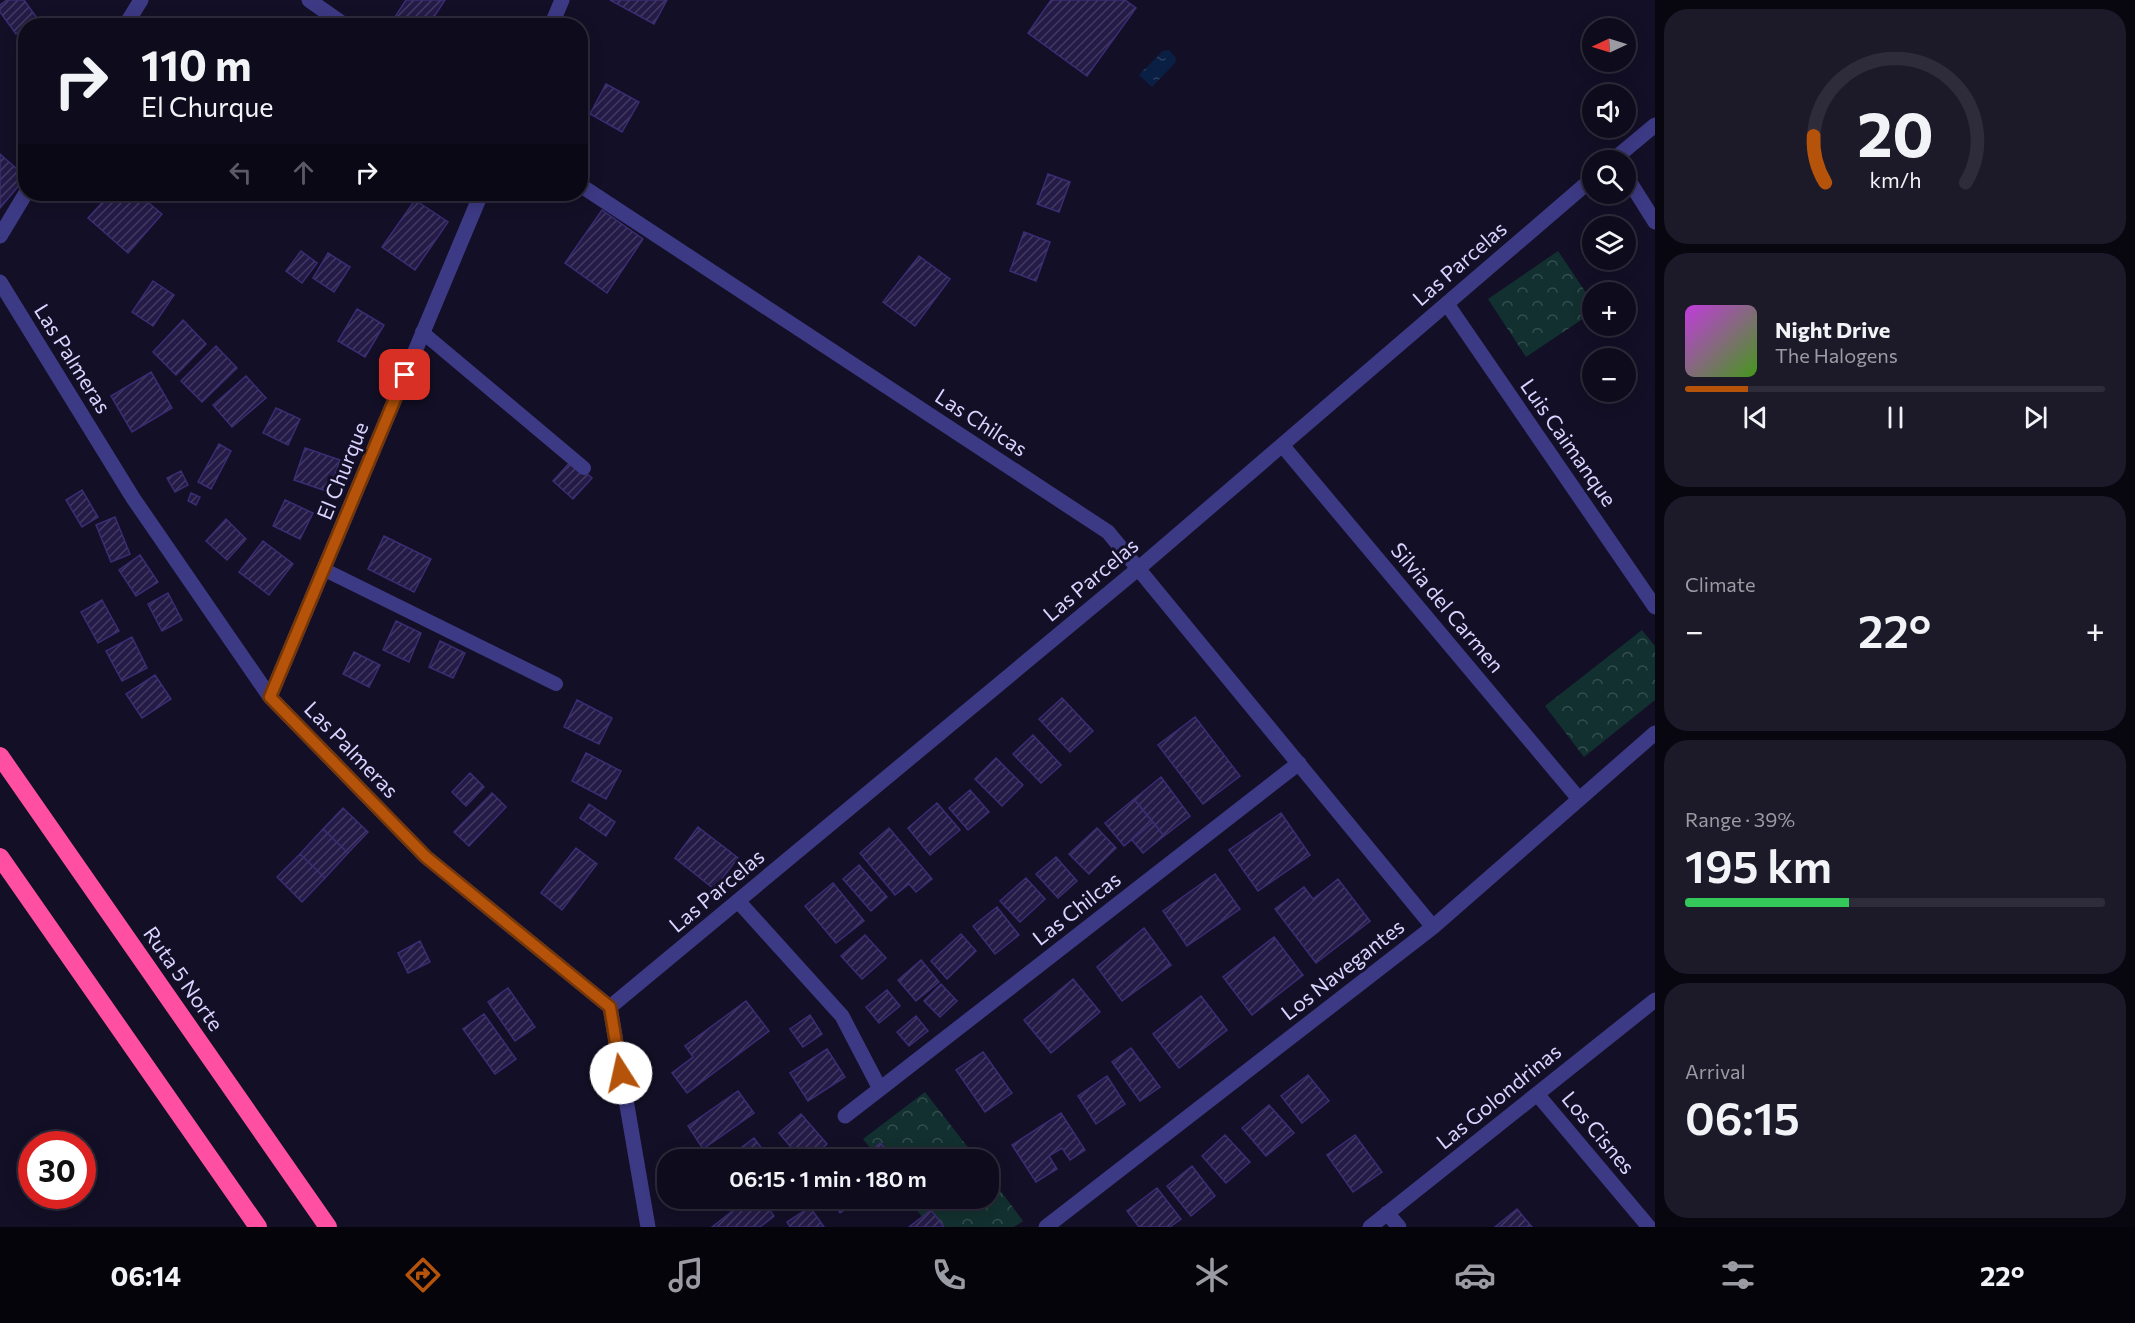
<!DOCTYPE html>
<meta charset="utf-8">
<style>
:root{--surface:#0e0b1c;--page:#1c1929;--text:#f1f3f6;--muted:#9b9ba3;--line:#2e2b3b;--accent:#b45309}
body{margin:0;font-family:Commissioner,sans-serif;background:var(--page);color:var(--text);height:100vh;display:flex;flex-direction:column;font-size:22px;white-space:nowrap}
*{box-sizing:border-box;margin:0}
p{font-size:20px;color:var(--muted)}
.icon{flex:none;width:33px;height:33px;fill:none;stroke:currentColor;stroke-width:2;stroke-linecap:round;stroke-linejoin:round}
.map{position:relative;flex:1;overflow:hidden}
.side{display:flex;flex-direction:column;gap:9px;padding:9px;background:#08060f;width:480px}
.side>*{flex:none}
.banner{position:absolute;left:18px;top:18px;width:570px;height:183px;border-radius:24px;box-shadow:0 3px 15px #0003,0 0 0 2px var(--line);background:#0e0b1c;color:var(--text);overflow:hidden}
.needle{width:39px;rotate:266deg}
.tools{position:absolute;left:1582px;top:18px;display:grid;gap:12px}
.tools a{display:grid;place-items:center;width:54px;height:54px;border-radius:50%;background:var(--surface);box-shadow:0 3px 15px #0003,0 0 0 2px var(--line);font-size:30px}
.speed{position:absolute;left:18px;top:1131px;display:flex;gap:12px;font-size:30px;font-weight:700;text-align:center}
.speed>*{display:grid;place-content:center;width:78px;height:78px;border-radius:50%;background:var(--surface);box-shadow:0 3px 15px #0003,0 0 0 2px var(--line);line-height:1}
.speed .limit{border:9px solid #d22;background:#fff;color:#111}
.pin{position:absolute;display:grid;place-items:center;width:51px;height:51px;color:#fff;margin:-26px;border-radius:12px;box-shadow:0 3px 9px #0006}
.me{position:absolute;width:66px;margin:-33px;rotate:350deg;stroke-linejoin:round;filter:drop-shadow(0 0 4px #0008)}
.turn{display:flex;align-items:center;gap:21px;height:126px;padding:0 24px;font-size:27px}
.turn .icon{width:78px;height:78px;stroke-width:2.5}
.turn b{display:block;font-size:42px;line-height:51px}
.lanes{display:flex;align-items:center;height:57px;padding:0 24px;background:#0003;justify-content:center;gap:30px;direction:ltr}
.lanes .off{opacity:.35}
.big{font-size:45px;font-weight:600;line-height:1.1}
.side .card{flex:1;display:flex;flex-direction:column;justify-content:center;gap:9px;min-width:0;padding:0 21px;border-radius:24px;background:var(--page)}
.side .dial{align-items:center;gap:0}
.dial svg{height:156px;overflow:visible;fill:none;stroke:var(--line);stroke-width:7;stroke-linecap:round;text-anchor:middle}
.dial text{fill:var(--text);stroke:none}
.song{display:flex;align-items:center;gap:18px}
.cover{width:72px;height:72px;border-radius:9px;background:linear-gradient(135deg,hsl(290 70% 55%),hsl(100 70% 35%))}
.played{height:6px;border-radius:3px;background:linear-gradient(90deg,var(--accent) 15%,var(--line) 15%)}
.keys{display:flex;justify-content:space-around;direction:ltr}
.heat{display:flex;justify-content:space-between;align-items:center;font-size:33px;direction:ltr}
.charge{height:9px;border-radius:4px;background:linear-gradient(90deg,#34c759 39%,var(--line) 0)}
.trip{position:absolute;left:657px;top:1149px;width:342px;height:60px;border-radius:24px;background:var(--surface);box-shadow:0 3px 15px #0003,0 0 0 2px var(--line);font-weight:600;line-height:60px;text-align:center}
.dock{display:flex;height:96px;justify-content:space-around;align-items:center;background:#06040b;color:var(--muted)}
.dock .icon{width:42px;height:42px}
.dock .active{color:var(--accent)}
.dock b{font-size:27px;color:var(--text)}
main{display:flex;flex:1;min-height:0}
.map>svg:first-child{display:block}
.park{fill:url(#park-crowns)}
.water{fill:url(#water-ripples)}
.building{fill:url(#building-hatch);stroke:#3b2d73;stroke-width:1.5}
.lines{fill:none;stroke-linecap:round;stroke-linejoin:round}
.lane{stroke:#3d3a85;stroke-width:14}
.street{stroke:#3d3a85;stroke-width:15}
.highway{stroke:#ff4fa3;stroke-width:18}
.route-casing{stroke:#753606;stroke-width:15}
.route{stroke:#b45309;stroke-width:10}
.labels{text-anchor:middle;stroke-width:6;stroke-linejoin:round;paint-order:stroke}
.street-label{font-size:21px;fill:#d9d4ff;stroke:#130f26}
</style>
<main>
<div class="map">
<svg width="1655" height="1227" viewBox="0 0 1655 1227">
<defs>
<pattern id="park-crowns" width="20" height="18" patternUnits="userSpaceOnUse" patternTransform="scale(1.5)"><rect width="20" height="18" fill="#12302f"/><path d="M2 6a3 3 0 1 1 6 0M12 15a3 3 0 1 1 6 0" fill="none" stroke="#344d4e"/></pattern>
<pattern id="water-ripples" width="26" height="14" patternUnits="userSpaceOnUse" patternTransform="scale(1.5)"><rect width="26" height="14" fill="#0a1f44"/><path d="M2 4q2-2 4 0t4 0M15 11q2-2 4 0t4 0" fill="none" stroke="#2d3f60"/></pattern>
<pattern id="building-hatch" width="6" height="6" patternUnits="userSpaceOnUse" patternTransform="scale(1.5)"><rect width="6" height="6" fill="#241b47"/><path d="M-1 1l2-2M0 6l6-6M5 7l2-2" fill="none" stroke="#433b63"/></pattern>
</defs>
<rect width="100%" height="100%" fill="#130f26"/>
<!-- park -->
<path class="park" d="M1558 251 1593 303V312L1526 357 1488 299Z
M1642 630 1655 646V700L1584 757 1545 706Z
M925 1092 977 1159H879L863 1139Z
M989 1175 1023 1221 1014 1227H930L908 1199 988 1198Z"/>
<!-- water -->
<path class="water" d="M1169 50 1176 58 1175 63 1152 87 1139 75 1163 51Z"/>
<!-- building -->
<path class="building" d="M7 0H24L37 18 16 34 0 12V5Z
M406 0H445L428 26H395L391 23Z
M610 0H667L654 24Z
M1051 0H1125L1136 8 1087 76 1028 33Z
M606 84 639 102 622 132 590 114Z
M0 154 26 177 0 208Z
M1048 174 1070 182 1059 212 1037 204Z
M110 194H138L162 214 128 253 88 218Z
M415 200 448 222 415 270 382 247Z
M602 210 643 239 607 293 565 263Z
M1024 232 1050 242 1036 281 1010 271Z
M301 251 317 263 302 283 286 271Z
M328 253 350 267 334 292 313 278Z
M919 256 950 279 915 326 883 302Z
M153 281 174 295 153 326 132 312Z
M357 309 384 325 365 357 338 341Z
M183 320 206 344 176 375 153 352Z
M216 346 237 368 202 402 181 381Z
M151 372 172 408 132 432 111 396Z
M246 376 266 398 232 427 213 405Z
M276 408 300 419 288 445 263 433Z
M219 444 231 451 211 489 198 482Z
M305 448 340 460 329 492 294 480Z
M572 460 592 478 573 499 553 481Z
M181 471 188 485 175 492 167 478Z
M82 490 98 517 82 527 66 500Z
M191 493 200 497 196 505 188 501Z
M285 500 313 513 300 539 273 526Z
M115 517 130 554 111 562 96 525Z
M226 519 246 539 227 560 206 541Z
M384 536 431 559 414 592 368 569Z
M263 541 293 564 269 595 239 572Z
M140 555 158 582 136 596 119 570Z
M168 593 182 620 162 631 148 604Z
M102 600 119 631 98 643 81 612Z
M396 621 421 633 409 662 383 650Z
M132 637 147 668 122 681 106 651Z
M440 641 465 653 453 678 429 667Z
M354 652 380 665 369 687 343 674Z
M155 675 171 699 142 718 126 694Z
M1062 698 1093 731 1070 752 1039 719Z
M577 700 612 718 599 744 564 727Z
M1195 717 1240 776 1203 804 1158 745Z
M1033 735 1061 765 1041 783 1013 754Z
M586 753 621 771 606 799 572 781Z
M996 758 1023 785 1002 806 975 779Z
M470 773 484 787 466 806 452 792Z
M1161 777 1190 816 1164 836 1134 799Z
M970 790 989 812 968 830 949 808Z
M492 793 506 807 469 846 454 832Z
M1134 799 1153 822 1124 846 1105 823Z
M937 803 960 830 930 855 908 828Z
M589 804 615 822 606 836 580 818Z
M343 808 368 832 348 853 323 829Z
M1281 813 1310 855 1258 891 1229 850Z
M1153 822 1164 836 1143 853 1132 840Z
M698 827 738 858 714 889 675 858Z
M889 828 932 879 916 892 909 884 895 895 860 853Z
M1097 828 1116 848 1089 874 1069 854Z
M323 829 348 853 325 878 300 854Z
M576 848 597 864 562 910 541 893Z
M300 854 325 878 302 902 277 877Z
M1056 857 1077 881 1058 898 1036 874Z
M859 865 887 897 871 911 843 879Z
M1215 874 1240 909 1187 946 1163 911Z
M1026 878 1045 899 1020 922 1000 901Z
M1338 879 1370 921 1316 963 1275 909 1304 887 1313 899Z
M833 883 864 921 836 943 805 906Z
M997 907 1019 935 995 954 973 926Z
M1144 928 1171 965 1122 1001 1097 967Z
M961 934 976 951 947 979 931 961Z
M865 935 886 958 862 979 841 956Z
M1274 937 1303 975 1252 1015 1223 977Z
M420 941 430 962 408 973 398 953Z
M921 960 939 982 916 1001 898 980Z
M1073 979 1100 1012 1051 1053 1024 1020Z
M941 984 957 1001 940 1017 924 1001Z
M508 988 535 1027 515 1041 488 1002Z
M887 990 900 1006 879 1023 866 1007Z
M1201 996 1227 1030 1179 1068 1153 1034Z
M746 1001 769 1031 687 1093 672 1073 693 1057 685 1046Z
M484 1014 516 1059 495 1074 463 1029Z
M810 1015 822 1034 803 1047 790 1029Z
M916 1016 928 1031 909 1046 897 1032Z
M1131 1048 1160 1087 1140 1101 1112 1062Z
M827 1049 845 1077 808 1101 790 1073Z
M983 1052 1012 1093 985 1112 956 1070Z
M1308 1075 1329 1101 1302 1123 1281 1096Z
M1107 1076 1125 1104 1096 1124 1078 1096Z
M738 1091 754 1113 703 1149 688 1126Z
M1269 1105 1294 1133 1266 1156 1242 1128Z
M1061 1113 1085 1150 1070 1160 1062 1148 1049 1156 1057 1169 1036 1182 1012 1145Z
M801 1114 827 1144 810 1160H802L779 1133Z
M1225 1135 1250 1162 1226 1183 1202 1156Z
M1355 1135 1382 1172 1353 1192 1327 1155Z
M754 1138 769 1158 725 1160Z
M880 1143 895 1160H862Z
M1192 1166 1215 1196 1191 1216 1167 1186Z
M1157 1188 1181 1219 1170 1227H1139L1127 1211Z
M749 1198H761L774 1216 760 1227H712Z
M831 1198H863L840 1213Z
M810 1207 824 1227H790L787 1222Z
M1517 1209 1532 1227H1495Z
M931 1210 944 1227H909Z"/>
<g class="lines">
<!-- lane -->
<path class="lane" d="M422 332 584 468
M325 570 556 684"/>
<!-- street -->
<path class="street" d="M309 0 346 26
M125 26 141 0
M551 26 562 0
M1613 160 1655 125
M1626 176 1655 222
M580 185 1108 532 1433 927
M0 236 26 193
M0 282 133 498 270 697 426 857 610 1007 648 1227
M1447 304 1655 607
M1282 445 1579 799
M270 697 481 194
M738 901 842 1016 880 1089 845 1116
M610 1007 1139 568 1593 178
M880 1089 1299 763
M1537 1094 1649 1227
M1387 1213 1399 1227
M1046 1227 1433 927 1655 733
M1370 1227 1655 1000"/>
<!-- highway -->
<path class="highway" d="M0 756 328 1227
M0 857 258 1227"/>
</g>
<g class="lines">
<!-- route casing -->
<g class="route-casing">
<path id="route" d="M405 375 270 697 426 857 610 1007 621 1073"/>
</g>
<!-- route -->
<use href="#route" class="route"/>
</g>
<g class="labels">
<!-- street labels -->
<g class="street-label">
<text transform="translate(1460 264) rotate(-41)" y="7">Las Parcelas</text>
<text transform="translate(72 359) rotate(58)" y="7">Las Palmeras</text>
<text transform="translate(981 423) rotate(33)" y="7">Las Chilcas</text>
<text transform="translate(1568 443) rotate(55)" y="7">Luis Caimanque</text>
<text transform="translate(343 471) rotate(-68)" y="7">El Churque</text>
<text transform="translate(1091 580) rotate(-40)" y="7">Las Parcelas</text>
<text transform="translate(1447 608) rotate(50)" y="7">Silvia del Carmen</text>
<text transform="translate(351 750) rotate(46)" y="7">Las Palmeras</text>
<text transform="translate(717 891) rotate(-40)" y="7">Las Parcelas</text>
<text transform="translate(1077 909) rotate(-38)" y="7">Las Chilcas</text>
<text transform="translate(1343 970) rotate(-38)" y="7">Los Navegantes</text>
<text transform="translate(183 979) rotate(55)" y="7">Ruta 5 Norte</text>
<text transform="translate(1499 1097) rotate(-39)" y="7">Las Golondrinas</text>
<text transform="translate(1598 1133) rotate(50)" y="7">Los Cisnes</text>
</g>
</g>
</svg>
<div class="tools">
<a><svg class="needle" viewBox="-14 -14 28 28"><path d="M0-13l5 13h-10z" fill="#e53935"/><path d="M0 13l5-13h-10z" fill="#9b9ba3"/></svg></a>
<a><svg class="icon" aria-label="sound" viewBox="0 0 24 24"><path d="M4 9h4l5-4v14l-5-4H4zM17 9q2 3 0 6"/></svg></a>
<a><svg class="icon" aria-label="search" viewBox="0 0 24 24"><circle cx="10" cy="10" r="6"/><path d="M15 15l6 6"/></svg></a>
<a><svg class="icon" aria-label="layers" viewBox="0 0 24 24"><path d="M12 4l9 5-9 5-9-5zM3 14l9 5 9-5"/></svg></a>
<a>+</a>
<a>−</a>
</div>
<div class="speed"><div class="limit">30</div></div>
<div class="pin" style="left:405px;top:375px;background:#d93025"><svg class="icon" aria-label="arrive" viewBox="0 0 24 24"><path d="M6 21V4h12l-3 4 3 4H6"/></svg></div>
<svg class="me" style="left:621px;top:1073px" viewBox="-20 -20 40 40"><circle r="19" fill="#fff"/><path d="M0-13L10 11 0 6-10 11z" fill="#b45309"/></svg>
<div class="trip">06:15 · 1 min · 180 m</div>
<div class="banner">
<div class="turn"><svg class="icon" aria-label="right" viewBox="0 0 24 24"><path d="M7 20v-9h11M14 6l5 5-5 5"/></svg><div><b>110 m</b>El Churque</div></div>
<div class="lanes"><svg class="icon off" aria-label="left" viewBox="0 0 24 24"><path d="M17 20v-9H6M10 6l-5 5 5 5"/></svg><svg class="icon off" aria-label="ahead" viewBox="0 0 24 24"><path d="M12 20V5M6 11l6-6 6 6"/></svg><svg class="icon" aria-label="right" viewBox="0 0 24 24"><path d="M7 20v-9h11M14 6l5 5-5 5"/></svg></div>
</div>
</div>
<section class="side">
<div class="card dial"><svg viewBox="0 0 100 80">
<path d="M14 69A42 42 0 1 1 86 69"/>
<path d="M14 69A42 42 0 0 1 8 45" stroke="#b45309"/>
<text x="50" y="56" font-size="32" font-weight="700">20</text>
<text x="50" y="72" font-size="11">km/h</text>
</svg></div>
<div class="card">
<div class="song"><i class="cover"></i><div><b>Night Drive</b><p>The Halogens</p></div></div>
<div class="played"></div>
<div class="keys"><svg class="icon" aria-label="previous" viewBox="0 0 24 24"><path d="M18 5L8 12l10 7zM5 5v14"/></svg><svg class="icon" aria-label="pause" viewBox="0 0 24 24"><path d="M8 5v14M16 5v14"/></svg><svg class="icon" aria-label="next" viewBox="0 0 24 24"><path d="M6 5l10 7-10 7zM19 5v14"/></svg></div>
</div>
<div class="card"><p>Climate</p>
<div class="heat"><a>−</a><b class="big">22°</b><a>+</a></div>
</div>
<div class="card"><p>Range · 39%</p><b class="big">195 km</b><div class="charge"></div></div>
<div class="card"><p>Arrival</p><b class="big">06:15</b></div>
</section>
</main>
<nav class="dock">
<b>06:14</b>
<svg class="icon active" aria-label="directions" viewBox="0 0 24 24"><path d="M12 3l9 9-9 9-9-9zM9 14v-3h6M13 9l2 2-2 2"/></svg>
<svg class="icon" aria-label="music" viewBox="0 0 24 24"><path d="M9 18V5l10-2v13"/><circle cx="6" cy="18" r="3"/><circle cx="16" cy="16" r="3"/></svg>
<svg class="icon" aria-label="phone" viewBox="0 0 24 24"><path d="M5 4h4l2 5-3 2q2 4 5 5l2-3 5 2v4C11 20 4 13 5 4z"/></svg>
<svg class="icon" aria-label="climate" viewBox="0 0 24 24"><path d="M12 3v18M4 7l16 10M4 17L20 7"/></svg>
<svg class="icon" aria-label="car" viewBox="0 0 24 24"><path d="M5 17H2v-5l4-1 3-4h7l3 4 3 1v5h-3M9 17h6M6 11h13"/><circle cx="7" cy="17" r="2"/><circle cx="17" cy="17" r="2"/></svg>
<svg class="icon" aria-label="filters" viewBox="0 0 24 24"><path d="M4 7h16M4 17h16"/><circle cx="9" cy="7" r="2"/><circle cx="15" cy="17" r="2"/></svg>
<b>22°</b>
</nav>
